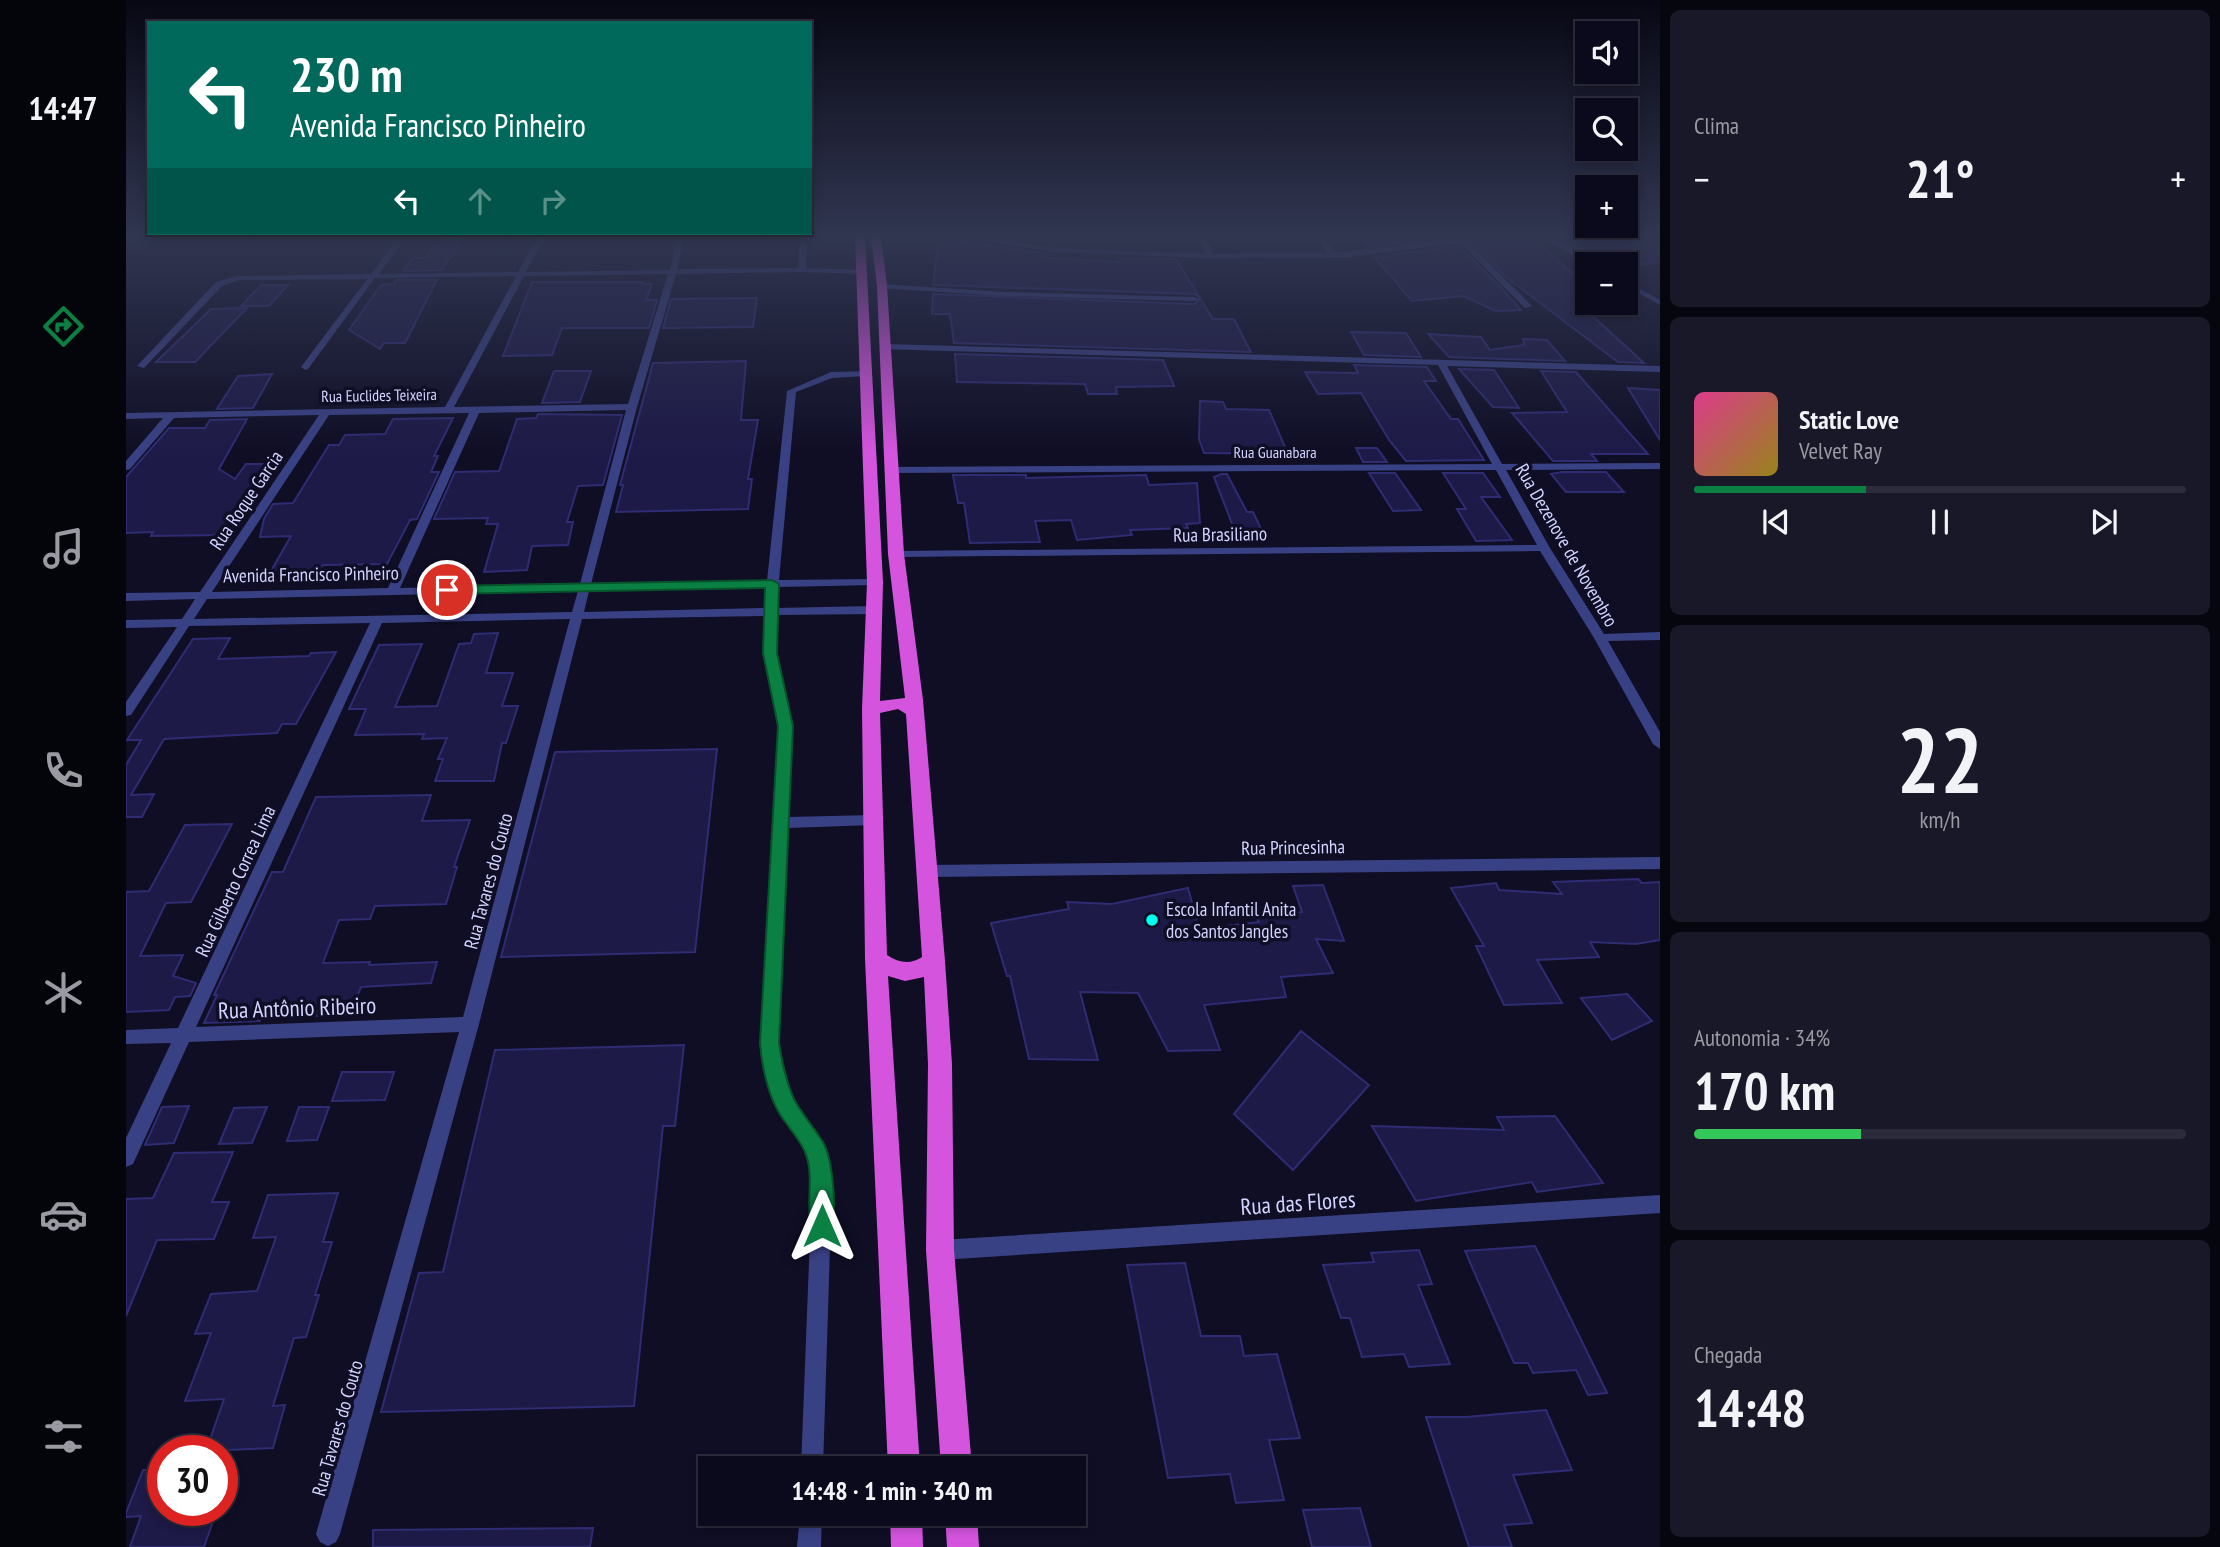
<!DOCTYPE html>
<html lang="pt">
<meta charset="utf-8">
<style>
:root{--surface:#0b0a1c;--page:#191829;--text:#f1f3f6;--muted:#9a9aa3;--line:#2b2b3b;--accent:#0b8043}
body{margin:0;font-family:"PT Sans Narrow",sans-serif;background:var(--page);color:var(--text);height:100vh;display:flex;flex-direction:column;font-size:26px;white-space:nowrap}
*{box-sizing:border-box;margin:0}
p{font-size:23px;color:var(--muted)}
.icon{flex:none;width:38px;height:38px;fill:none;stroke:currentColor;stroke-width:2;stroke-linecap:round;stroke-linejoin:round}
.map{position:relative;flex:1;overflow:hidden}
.sheet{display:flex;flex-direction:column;gap:10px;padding:10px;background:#06060f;width:560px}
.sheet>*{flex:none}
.banner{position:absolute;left:21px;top:21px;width:665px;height:214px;border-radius:0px;box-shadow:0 4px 10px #0003,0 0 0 2px var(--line);background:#00695c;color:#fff;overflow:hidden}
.fabs{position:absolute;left:1449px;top:21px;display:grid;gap:14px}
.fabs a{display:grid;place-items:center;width:63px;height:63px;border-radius:0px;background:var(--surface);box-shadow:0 4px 10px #0003,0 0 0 2px var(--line);font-size:35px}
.speed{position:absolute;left:21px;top:1435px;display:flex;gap:14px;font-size:35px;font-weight:700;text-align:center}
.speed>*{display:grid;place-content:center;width:91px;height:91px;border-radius:50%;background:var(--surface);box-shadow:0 4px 10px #0003,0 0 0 2px var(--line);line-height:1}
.speed .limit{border:10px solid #d22;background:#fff;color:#111}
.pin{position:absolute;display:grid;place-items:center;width:60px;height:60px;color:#fff;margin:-30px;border:4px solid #fff;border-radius:50%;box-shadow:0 2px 7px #0007}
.me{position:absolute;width:77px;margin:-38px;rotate:0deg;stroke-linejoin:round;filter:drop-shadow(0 0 5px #0008)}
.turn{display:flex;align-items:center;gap:24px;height:147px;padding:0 28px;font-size:32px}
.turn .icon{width:91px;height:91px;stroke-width:2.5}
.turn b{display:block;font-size:49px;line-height:60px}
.lanes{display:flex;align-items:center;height:66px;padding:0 28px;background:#0003;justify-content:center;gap:35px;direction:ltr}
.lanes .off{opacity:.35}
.big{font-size:52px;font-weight:600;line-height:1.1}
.sheet .widget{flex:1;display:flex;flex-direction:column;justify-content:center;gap:10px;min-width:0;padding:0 24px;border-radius:10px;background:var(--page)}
.sheet .dial{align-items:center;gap:0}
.dial b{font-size:91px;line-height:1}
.song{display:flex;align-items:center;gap:21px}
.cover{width:84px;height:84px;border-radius:10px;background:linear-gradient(135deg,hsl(330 70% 55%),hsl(50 70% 35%))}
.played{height:7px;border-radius:4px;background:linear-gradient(90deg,var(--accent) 35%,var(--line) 35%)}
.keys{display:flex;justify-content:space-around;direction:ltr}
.heat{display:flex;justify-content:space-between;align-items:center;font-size:38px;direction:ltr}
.charge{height:10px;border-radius:5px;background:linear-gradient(90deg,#34c759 34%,var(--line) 0)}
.trip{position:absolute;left:572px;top:1456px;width:388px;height:70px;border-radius:0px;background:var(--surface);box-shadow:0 4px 10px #0003,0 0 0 2px var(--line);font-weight:600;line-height:70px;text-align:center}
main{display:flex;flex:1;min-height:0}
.tab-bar{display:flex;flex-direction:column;width:126px;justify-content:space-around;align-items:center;background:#04040b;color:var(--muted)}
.tab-bar .icon{width:49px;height:49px}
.tab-bar .current{color:var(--accent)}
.tab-bar b{font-size:32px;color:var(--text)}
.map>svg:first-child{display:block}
.building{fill:#1d1a47;stroke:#2f2c73;stroke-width:2}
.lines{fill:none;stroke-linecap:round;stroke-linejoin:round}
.minor{fill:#394185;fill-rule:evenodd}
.trunk{fill:#d454de;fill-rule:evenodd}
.route{fill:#0b8043;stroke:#07532c;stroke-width:2}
.poi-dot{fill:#00fef1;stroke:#0f0e25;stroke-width:2.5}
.labels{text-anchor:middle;stroke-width:7;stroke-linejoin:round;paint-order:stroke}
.far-street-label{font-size:16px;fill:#d3d4ff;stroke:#0f0e25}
.street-label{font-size:19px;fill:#d3d4ff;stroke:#0f0e25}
.poi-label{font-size:19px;fill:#d3d4ff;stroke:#0f0e25;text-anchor:start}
.near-street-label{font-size:23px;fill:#d3d4ff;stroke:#0f0e25}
</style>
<main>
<nav class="tab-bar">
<b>14:47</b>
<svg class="icon current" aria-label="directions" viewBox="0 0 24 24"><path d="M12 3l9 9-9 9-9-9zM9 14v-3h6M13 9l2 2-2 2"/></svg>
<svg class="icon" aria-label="music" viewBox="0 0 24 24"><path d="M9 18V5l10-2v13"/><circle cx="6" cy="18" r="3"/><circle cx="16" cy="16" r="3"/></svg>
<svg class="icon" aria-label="phone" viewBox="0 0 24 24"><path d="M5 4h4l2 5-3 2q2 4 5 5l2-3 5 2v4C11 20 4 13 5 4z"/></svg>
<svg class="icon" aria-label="climate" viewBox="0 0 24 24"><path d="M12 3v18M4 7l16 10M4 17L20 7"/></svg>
<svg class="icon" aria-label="car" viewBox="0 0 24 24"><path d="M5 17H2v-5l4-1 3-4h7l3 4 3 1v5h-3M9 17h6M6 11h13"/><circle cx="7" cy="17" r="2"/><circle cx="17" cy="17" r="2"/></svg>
<svg class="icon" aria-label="filters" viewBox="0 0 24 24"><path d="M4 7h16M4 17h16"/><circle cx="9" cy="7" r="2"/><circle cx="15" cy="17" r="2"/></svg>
</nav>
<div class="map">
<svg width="1534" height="1547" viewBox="0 0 1534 1547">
<rect width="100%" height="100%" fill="#0f0e25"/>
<!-- building -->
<path class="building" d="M1234 237H1325L1241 247Z
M1365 237H1405L1461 286V303H1480L1489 311H1461L1518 363 1492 362 1380 277 1347 243Z
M1428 237H1485L1500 246 1534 241V261L1500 268V264H1475Z
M813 238 922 254 920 258 994 262 993 259H1050L1087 319H1108L1125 352 828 343 824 314H806L807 294 1068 304 1074 298 1068 294 807 285Z
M312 239H336L316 270 277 271 287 258H299Z
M1333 246 1377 290 1395 310 1369 311 1338 296 1286 301 1248 257Z
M270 280H311L279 343H258L254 349 223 330 255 285 268 284Z
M406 282H517L516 284H526L520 300H531L523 328H436L426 355 377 356Z
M135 285H162L143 306H115Z
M631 298 627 327 537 328 545 299Z
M121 308 69 362H30L85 309Z
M1225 332 1280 333 1295 357 1238 355Z
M1302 334 1355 337 1364 350 1398 345 1397 339 1421 340 1439 361 1323 357Z
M829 354 1037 360 1048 386 990 387 991 394H962L959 384 831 382Z
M620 361 615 420H632L622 479H626L622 509 490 512 497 485H494L527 363Z
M1228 365 1301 367 1310 381H1298L1325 419H1332L1358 460 1280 461 1263 440 1235 393 1192 394 1179 372 1232 373Z
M1333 369 1368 370 1393 408 1367 407Z
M428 371H465L454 402 416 403Z
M1415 371 1450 372 1522 454H1465L1471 461H1427L1386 413 1441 412Z
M146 374 127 408 91 409 112 376Z
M1502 388 1534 390V440Z
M1074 401 1097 402 1100 409 1143 410 1162 454 1078 453 1073 439Z
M412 414 496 415 477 485 452 486 441 522H447L442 545 406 546 401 570 358 572 372 524H360L362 518 308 519 329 472 373 471 391 419 410 418Z
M327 418 308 456H312L305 472H313L291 519 284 520 261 564 197 565 194 569 145 571 165 536 134 537 138 519 147 504 167 503 203 445H213L219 435 259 434 267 419Z
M121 419 93 469 109 479 120 464H144L118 498H124L99 535 25 536 27 532 0 533V477L43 428H79L84 420Z
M1230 448H1251L1261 462H1237Z
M1436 472H1480L1498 492H1440L1425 474Z
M1243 473H1269L1295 510 1267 511Z
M1317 473H1357L1374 497H1355L1386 540 1350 541 1331 509H1340Z
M1095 474H1101L1121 512H1127L1141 541 1113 542 1088 477Z
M827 475H900V478L1020 475 1023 485 1071 483 1074 523 1060 524 1062 528 1004 530 1006 535 951 540 945 520 909 521 914 542 844 543 838 503H832Z
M372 633 360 673H387L376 706H392L380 743H376L368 781H309L317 759H312L321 738 296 739 298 734 229 735 240 709H223L253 645 296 644 269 707 311 706 333 644 345 643 348 634Z
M104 638 92 659 183 656 185 653 210 652 170 724H156L151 733 38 739 5 795 28 794 16 817H0V765L15 740H1L67 639Z
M591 749 569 952 375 957 429 752Z
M305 795 296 821 344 820 328 867H331L320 904 249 906 244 919 213 920 197 963 244 962 243 965 311 962 305 983 235 987 224 1015 191 1016 193 1010 138 1013 134 1021 78 1023 91 995H88L146 872H157L190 797Z
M106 824 65 902 40 903 14 956 57 955 47 976 70 983 64 996 49 997 43 1010 0 1012V892L23 891 59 825Z
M1512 879 1516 883 1534 882V940L1510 944 1464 942 1473 957 1411 960 1436 1003 1378 1005 1350 946H1358L1325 888 1370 883 1373 890 1436 894 1427 882Z
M1197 885 1218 941 1190 939 1207 973 1155 977 1160 997 1078 1005 1094 1050 1042 1051 1012 993 954 992 972 1060 903 1059 884 976H881L865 923 943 909 941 902 986 904 1062 888 1073 929 1133 922 1130 917 1176 912 1167 886Z
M1501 994 1526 1021 1486 1040 1455 998Z
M1175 1031 1243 1085 1167 1170 1108 1114Z
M558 1045 549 1126H537L508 1406 255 1412 293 1273 317 1272 369 1050Z
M216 1072H268L259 1100 206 1101Z
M63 1106 48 1143 19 1145 36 1107Z
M141 1107 126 1143 93 1144 108 1108Z
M173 1107H203L191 1140 161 1141Z
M1429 1116 1477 1183 1411 1192 1406 1182 1290 1201 1246 1126 1378 1130 1371 1117Z
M107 1152 86 1202H103L88 1239 31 1240 0 1316V1199L27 1198 48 1153Z
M212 1193 197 1242H206L189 1295H193L180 1337 168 1338 147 1406 159 1405 147 1448 80 1451 98 1399 59 1401 85 1333 69 1334 85 1294 131 1291 150 1237 127 1238 142 1195Z
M1409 1246 1469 1368 1481 1393 1462 1395 1450 1370 1407 1373 1402 1363H1388L1339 1251Z
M1293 1250 1306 1284 1292 1285 1324 1364 1283 1367 1278 1354 1236 1357 1224 1318H1215L1197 1265 1248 1262 1245 1253Z
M1059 1263 1075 1336H1114L1118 1356 1151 1354 1174 1438 1143 1440 1158 1500 1110 1503 1104 1474 1042 1478 1001 1265Z
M1420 1410 1446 1470 1387 1475 1406 1523 1378 1525 1386 1547H1343L1300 1417H1340Z
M17 1470H37V1510H91L78 1547H4L15 1516 0 1517V1513Z
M1234 1508 1245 1547H1186L1177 1510Z
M467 1528 464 1547H247V1530Z"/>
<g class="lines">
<!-- minor -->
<path class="minor" d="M272 237H280L253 274 392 272 412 237H419L400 272 544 270 551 237H558L551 269 672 268 674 237H681L680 268 738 270V274H735L676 272 550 274 511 407 465 584 641 581 661 391 705 372 743 371V375L740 376 706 378 670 392 653 580 749 579 755 582 749 585 652 587 650 608 749 606 755 610 749 614 650 615V653L667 726 662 817 747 815 752 816 754 820 752 824 747 825 662 828 652 1043 667 1100 699 1150 706 1185 697 1468H675L686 1185 681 1153 651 1104 644 1086 634 1043 653 726 638 653V616L456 619 353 1024 214 1534 210 1542 202 1546 194 1542 190 1534 333 1032 63 1042 7 1164 0 1167V1138L45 1043 0 1044V1030L52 1028 244 623 63 626 5 715 0 716V702L51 627 0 628V620L56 619 69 599 0 601V593L74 592 193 415 48 418 4 469 0 470V461L37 418 0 419V413L319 407 390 276 249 278 182 369 179 370 175 367 241 279 112 280 96 286 18 368 11 366 90 282 111 276 245 274ZM542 274 502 404 328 407 398 276ZM500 410 454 584 274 588 353 413ZM343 413 262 588 86 592 203 415ZM641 588 638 608 458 612 463 591ZM452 591 446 612 68 619 81 599ZM444 619 337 1017 70 1027 256 623Z
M835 237H852L928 248 1079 254 1073 237H1080L1087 254 1201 253 1192 237H1198L1208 253 1345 237H1362L1342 242 1406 306 1399 308 1334 243 1224 257 1084 258 928 252Z
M1414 237H1423L1471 264H1462Z
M1500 281 1534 300V305L1500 286Z
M756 284 878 292 1068 297 1072 299 1068 301 878 296 753 288V284Z
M759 344 1534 366V372L1321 366 1376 464 1534 463V469L1380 470 1424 548 1478 634 1534 632V640L1482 641 1534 732V749L1527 744 1468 638 1414 551 770 557 764 554 770 551 1411 545 1370 470 764 473 759 470 764 467 1366 464 1312 365 756 349V345Z
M1534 857V869L801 877 796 875 793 871 796 867 801 865Z
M1534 1195V1213L814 1260 807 1257 804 1250 807 1243 814 1240Z
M674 1514H696L695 1547H671Z"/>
<!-- trunk -->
<path class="trunk" d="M729 237H739L757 582 754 701 779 698 762 554 751 286 745 237H755L761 286 778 554 797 700 819 961 826 1064 828 1250 846 1468H815L800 1250 802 1064 798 977 779 981 762 976 794 1468H762L739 959 736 709 741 582ZM772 709 780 714 796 957C784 965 773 963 761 955L754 713Z
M764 1514H796L797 1547H765Z
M819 1514H851L853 1547H821Z"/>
</g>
<!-- sky -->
<linearGradient id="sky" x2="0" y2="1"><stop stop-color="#080814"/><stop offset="0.52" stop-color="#313651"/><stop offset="1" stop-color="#313651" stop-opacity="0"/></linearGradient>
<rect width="1534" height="453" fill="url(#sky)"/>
<!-- route -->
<path class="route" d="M646 580 653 584 651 653 667 726 653 1043C656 1062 660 1083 669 1101 677 1115 688 1128 697 1142 707 1160 712 1214 704 1234L696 1237 688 1234C677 1209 690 1178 679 1152 673 1138 660 1125 652 1111 641 1091 636 1066 634 1043L652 726 637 653 639 588 321 594 314 590 321 586Z"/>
<!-- markers -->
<circle class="poi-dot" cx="1026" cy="920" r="7"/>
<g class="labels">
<!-- far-street labels -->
<g class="far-street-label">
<text transform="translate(253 395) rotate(-1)" y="6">Rua Euclides Teixeira</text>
<text x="1149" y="458">Rua Guanabara</text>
</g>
<!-- street labels -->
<g class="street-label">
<text transform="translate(120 500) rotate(-56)" y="7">Rua Roque Garcia</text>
<text transform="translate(1094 534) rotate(-1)" y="7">Rua Brasiliano</text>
<text transform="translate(1441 545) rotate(60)" y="7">Rua Dezenove de Novembro</text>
<text transform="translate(185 574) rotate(-1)" y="7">Avenida Francisco Pinheiro</text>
<text transform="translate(1167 847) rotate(-1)" y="7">Rua Princesinha</text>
<text transform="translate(109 881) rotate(-65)" y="7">Rua Gilberto Correa Lima</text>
<text transform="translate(362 881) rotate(-75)" y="7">Rua Tavares do Couto</text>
<text transform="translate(211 1428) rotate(-74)" y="7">Rua Tavares do Couto</text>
</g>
<!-- poi labels -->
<g class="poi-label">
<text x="1040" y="916">Escola Infantil Anita<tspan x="1040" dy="22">dos Santos Jangles</tspan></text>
</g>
<!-- near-street labels -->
<g class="near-street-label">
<text transform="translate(171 1008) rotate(-2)" y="8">Rua Antônio Ribeiro</text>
<text transform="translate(1172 1203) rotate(-4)" y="8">Rua das Flores</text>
</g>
</g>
</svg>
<div class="fabs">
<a><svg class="icon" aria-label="sound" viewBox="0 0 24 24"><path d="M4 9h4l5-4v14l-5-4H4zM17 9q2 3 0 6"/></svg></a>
<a><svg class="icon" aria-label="search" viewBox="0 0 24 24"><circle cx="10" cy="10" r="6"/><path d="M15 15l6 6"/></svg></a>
<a>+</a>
<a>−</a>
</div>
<div class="speed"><div class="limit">30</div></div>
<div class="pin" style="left:321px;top:590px;background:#d93025"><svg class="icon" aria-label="arrive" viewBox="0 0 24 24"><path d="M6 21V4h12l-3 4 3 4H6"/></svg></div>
<svg class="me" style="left:696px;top:1226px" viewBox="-20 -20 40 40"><path d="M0-17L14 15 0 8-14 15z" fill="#0b8043" stroke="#fff" stroke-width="4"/></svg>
<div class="trip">14:48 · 1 min · 340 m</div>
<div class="banner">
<div class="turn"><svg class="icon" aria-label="left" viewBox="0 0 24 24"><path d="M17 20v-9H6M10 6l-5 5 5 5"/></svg><div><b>230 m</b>Avenida Francisco Pinheiro</div></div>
<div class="lanes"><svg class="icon" aria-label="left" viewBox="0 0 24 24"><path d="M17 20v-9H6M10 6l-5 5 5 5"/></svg><svg class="icon off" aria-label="ahead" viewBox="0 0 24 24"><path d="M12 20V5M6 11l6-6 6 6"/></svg><svg class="icon off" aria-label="right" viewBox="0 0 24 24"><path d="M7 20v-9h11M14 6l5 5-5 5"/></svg></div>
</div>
</div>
<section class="sheet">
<div class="widget"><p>Clima</p>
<div class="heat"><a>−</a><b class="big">21°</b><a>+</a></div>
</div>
<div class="widget">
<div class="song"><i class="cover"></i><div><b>Static Love</b><p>Velvet Ray</p></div></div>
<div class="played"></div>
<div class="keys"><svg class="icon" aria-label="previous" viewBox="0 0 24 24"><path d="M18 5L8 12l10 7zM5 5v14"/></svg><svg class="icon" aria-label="pause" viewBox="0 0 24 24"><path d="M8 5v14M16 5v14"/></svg><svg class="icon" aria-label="next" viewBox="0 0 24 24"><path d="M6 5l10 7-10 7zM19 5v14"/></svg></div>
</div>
<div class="widget dial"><b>22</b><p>km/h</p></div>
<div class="widget"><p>Autonomia · 34%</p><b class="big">170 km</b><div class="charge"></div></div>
<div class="widget"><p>Chegada</p><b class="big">14:48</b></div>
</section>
</main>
